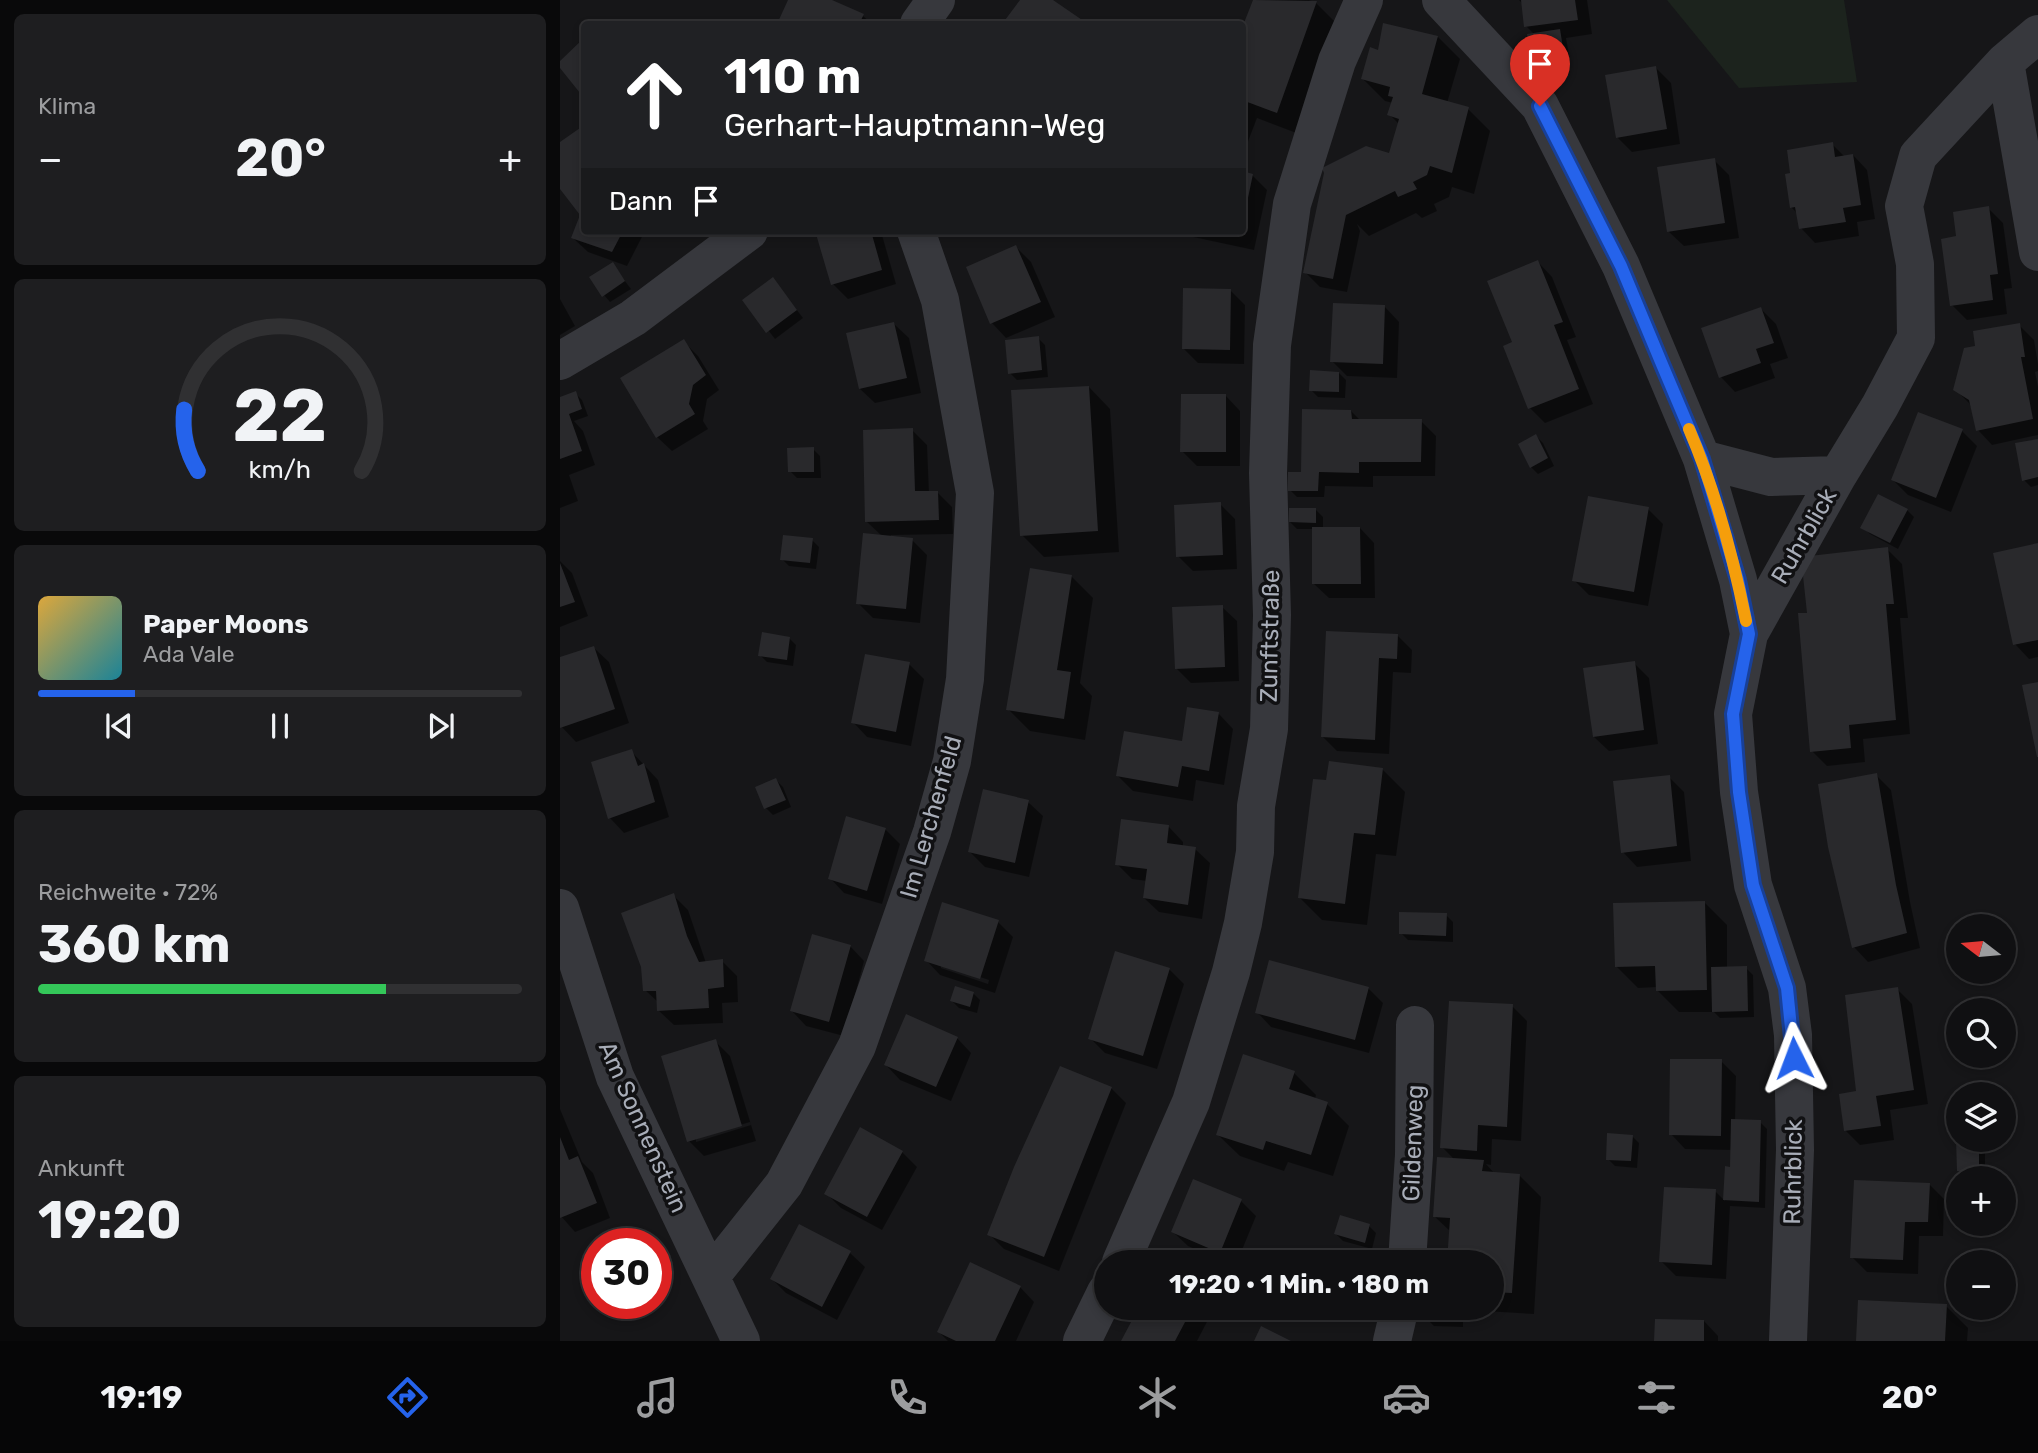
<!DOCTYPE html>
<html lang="de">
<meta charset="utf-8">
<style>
:root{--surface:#101012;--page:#1e1e20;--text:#f1f3f6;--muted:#9c9d9f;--line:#303032;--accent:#2563eb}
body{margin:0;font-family:Rubik,sans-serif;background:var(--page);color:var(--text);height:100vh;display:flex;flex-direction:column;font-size:26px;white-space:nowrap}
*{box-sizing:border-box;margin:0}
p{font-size:23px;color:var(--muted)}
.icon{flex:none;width:38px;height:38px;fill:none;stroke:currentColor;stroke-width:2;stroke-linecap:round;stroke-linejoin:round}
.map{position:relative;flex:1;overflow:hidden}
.side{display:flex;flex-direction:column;gap:14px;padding:14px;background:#09090a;width:560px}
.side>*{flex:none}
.banner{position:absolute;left:21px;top:21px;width:665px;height:214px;border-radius:7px;box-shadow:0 4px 10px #0003,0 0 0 2px var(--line);background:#202124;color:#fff;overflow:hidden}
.needle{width:46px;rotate:286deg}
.fabs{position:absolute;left:1386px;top:914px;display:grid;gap:14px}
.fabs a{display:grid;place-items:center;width:70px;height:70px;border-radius:50%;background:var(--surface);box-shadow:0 4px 10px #0003,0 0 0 2px var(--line);font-size:35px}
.speed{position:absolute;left:21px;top:1228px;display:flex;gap:14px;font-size:35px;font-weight:700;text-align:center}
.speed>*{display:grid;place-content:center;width:91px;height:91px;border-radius:50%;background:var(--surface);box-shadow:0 4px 10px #0003,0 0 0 2px var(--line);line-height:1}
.speed .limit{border:10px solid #d22;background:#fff;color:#111}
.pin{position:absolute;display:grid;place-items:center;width:60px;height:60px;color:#fff;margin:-72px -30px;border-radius:50% 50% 50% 0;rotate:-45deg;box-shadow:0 0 7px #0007}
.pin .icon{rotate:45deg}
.me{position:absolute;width:77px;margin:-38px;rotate:357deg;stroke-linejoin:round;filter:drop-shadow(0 0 5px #0008)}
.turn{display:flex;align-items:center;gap:24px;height:147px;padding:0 28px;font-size:32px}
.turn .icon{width:91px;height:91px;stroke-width:2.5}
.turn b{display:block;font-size:49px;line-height:60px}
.then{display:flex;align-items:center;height:66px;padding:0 28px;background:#0003;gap:14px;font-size:26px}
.big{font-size:52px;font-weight:700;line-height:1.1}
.side .widget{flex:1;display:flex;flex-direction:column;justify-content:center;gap:10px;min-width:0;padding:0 24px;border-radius:10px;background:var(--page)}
.side .dial{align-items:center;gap:0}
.dial svg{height:182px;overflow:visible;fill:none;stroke:var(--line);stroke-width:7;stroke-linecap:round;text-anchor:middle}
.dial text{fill:var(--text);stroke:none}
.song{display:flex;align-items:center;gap:21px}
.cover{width:84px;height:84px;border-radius:10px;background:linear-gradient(135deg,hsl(40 70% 55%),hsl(190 70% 35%))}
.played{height:7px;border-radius:4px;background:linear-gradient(90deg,var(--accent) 20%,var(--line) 20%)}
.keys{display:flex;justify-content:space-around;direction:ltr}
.heat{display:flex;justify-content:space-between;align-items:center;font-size:38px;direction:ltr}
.charge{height:10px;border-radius:5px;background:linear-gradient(90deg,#34c759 72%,var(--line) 0)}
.trip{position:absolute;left:534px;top:1250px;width:410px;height:70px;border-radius:35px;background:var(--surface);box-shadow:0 4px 10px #0003,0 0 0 2px var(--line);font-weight:700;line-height:70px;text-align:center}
.menu{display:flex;height:112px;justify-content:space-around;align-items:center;background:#060607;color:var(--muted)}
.menu .icon{width:49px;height:49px}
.menu .selected{color:var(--accent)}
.menu b{font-size:32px;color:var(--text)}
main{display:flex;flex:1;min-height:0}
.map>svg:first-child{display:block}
.green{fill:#1c231d}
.shadow{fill:#0007;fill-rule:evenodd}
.building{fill:#29292c}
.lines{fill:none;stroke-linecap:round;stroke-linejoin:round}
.minor{stroke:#37383d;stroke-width:38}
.route-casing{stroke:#184099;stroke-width:18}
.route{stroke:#2563eb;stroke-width:12}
.slow{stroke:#f59e0b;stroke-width:12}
.labels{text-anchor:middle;stroke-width:7;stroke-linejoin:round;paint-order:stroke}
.street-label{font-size:24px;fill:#a8adb8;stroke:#111113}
</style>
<main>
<section class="side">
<div class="widget"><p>Klima</p>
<div class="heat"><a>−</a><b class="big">20°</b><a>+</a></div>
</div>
<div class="widget dial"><svg viewBox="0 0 100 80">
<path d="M14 69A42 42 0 1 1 86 69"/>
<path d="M14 69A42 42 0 0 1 8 42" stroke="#2563eb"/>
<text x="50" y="56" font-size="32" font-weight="700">22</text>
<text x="50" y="72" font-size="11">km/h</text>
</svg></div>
<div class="widget">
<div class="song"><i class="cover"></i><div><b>Paper Moons</b><p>Ada Vale</p></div></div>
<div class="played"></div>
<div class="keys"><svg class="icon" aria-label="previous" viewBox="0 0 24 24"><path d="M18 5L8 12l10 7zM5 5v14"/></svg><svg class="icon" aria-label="pause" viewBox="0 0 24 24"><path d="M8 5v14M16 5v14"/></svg><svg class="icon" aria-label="next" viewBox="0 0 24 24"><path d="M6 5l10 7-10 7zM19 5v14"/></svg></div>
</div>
<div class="widget"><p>Reichweite · 72%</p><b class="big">360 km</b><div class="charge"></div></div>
<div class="widget"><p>Ankunft</p><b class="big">19:20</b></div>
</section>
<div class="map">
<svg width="1478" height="1341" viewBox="0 0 1478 1341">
<rect width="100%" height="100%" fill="#161618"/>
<!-- green -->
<path class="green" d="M1107 0H1284L1297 82 1179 88Z"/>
<!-- shadow -->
<path class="shadow" d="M230 0H268L303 16 312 24H219Z
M462 0H490L525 24H444Z
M695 0H749L756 3 778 25 739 134 697 118 687 144 682 142V33Z
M959 0H1027L1032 34 1006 38 1009 55 979 60 972 53 974 34 966 26 963 4Z
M878 37 900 59 887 103 908 109 930 131 914 194 892 187 889 197 874 204 877 211 862 218 856 213 809 236 797 224 800 231 787 292 760 287 745 272 765 176 830 155 839 124 829 114 833 103 825 101 803 79 819 52Z
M24 41V95L0 66Z
M1096 68 1111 83 1120 144 1072 152 1057 137Z
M20 130 24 134V231H85L67 266 28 252 13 238 22 214 0 186V144Z
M1272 144 1285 157 1293 155 1307 170 1315 219 1297 222 1299 236 1255 243 1241 228 1238 214 1231 207Z
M1154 160 1169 175 1179 238 1124 246 1109 232Z
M682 173 692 175 707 190 694 250 624 235 620 231H682Z
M1428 208 1443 223 1452 288 1444 289 1447 314 1407 320 1392 305 1398 238Z
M271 231H318L322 235 336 284 288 299 273 284Z
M456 247 471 262 495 317 446 338 432 323Z
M978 262 992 277 1016 337 1007 340 1033 404 985 423 970 408 954 343Z
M52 264 71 289 50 302 44 295Z
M213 279 243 318 215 339 185 300Z
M670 290 685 305 684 364 638 363 624 349Z
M0 299 15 326 0 335Z
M825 307 839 322 837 378 787 376 772 361Z
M1201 309 1216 324 1228 358 1210 364 1215 378 1175 392 1161 377 1143 329Z
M334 324 349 338 361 393 315 403 300 389Z
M1459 325 1474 340 1478 364V371L1475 372 1478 387V435L1432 445 1418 430 1410 404 1395 389 1417 347Z
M478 338 485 345 488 377 457 380 450 373Z
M123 341 138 356 159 390 147 399 143 421 148 429 112 451 97 437Z
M779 373 786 380 785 398 758 397 751 390Z
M529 387 550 409 559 552 484 557 462 535Z
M15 393 22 400 28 416 14 421 23 431 35 465 9 475 18 501 0 508V399Z
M666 396 680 411V466H637L622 451Z
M791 411 800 420 861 421 876 436 875 476H813V487L765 486 764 497H737L730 490 746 474Z
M352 430 367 445 369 493H378L392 507 393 534 331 535 330 538 352 540 367 555 360 623 313 618 298 603 323 537 306 521Z
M1402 431 1417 446 1391 512 1348 495 1333 480Z
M976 436 983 443 994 466 978 474 971 467Z
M1478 440V485L1471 487 1464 480 1457 444Z
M253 449 260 456 261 478H237L230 471Z
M660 504 675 519 677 569 633 571 618 556Z
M1088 509 1103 524 1088 606 1029 595 1014 580Z
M756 510 763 517V529L800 528 814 543 815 598H769L754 584 753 529H737L730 522Z
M1347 510 1354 517 1338 549 1310 534 1303 527Z
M252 540 259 547 256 569 229 566 222 559Z
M1478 544V657L1469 659 1455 644 1435 554Z
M1327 549 1342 564 1348 618H1340L1350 734 1303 739 1305 762 1267 766 1252 751 1249 615Z
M0 561 12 573 28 616 0 627Z
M511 576 533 598 520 683 532 696 525 740 470 731 448 709Z
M662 607 677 621 679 681 631 683 616 668Z
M767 632 837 635 852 650 851 673 833 672 829 754 777 751 763 737Z
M229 638 236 645 233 666 207 662 200 655Z
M34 648 49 662 69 723 16 742 0 725V659Z
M1074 663 1089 678 1098 744 1049 751 1034 737Z
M349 664 364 679 351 746 307 737 293 722Z
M659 714 673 729 664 785 636 780 633 801 573 791 558 776 623 743Z
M71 751 98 780 109 817 64 833 50 818Z
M823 770 845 792 836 856 816 854 807 925 762 920 740 898 768 782Z
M1316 775 1331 790 1350 902 1360 948 1308 962 1294 947Z
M1109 777 1124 792 1131 861 1077 867 1063 852Z
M216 780 223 787 231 807 213 815 206 808Z
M468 802 483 816 469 877 425 867 410 852Z
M609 827 623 842V847L635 849 650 863 642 919 599 912 584 898 587 881 572 879 557 864Z
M325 829 340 844 322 904 284 893 270 878Z
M113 895 128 910 146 963 162 961 177 976 178 1002 162 1003 163 1023 114 1025 99 1011V1003L85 990Z
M1145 903 1167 925V968H1186L1193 975 1194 1017 1160 1018 1154 1012H1119L1097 990V987L1078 988 1056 966Z
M886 915 893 922V942L848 940 841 933Z
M438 922 453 937 435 993 380 975 366 960ZM381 964 429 980 428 984 381 968Z
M290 946 304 961 284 1036 246 1026 232 1011Z
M609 969 624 984 597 1069 545 1053 530 1038Z
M808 988 823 1003 809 1053 711 1027 697 1012Z
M1337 989 1352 1004 1368 1104 1330 1110 1334 1140 1300 1145 1286 1131Z
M413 993 420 1000 417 1013 399 1008 392 1001Z
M952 1006 967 1021 961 1141 932 1139 931 1165 926 1164 935 1174 959 1175 981 1197 974 1314 908 1310 906 1307H931V1262L891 1232 875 1217 894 1159 882 1147Z
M397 1038 411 1053 391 1101 340 1080 326 1065Z
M155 1041 170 1056 196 1141 144 1156 129 1141 103 1057ZM190 1122 191 1125 136 1142V1138Z
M1161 1061 1176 1076 1175 1121 1200 1122 1207 1129 1205 1208 1170 1206 1166 1279 1116 1276 1101 1261 1155 1191 1165 1201 1166 1168 1172 1169V1150L1125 1149 1111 1134Z
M734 1073 756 1095 755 1099 767 1104 789 1126 773 1176 728 1162 724 1171 680 1156 658 1135Z
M551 1088 566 1103 499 1271 444 1249 429 1234Z
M0 1109 22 1162 33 1173 50 1218 15 1232 0 1215Z
M1072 1136 1079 1143 1077 1168 1055 1166 1048 1159Z
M1398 1137V1139H1421L1425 1143V1177H1405L1398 1170Z
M342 1152 357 1167 322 1230 281 1208 267 1194Z
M634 1181 681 1201 696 1216 677 1262H664L628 1246 613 1232Z
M1369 1184 1384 1199 1383 1236H1359L1358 1274 1307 1272 1292 1257Z
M809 1226 816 1233 812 1249 783 1241 776 1234Z
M290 1253 305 1267 277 1320 226 1293 212 1279Z
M460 1287 474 1302 456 1341H388L379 1332Z
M1386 1306 1408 1328 1407 1341H1297Z
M580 1307H639L649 1318 637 1341H564Z
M867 1307H903V1327L874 1326 867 1319Z
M1144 1321 1158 1336V1341H1096Z"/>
<!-- building -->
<path class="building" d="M228 0H272L304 14 299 24H217Z
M460 0H493L528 24H442Z
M693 0 757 1 717 113 682 100V28Z
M961 0H1015L1018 20 964 27Z
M823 23 878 36 862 94 909 107 892 173 870 166 867 175 853 182 857 189 838 197 835 191 786 215 773 279 743 273 764 173 762 168 806 146 829 153 839 119 827 115 833 97 828 96 830 87 801 79 810 47 818 50Z
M1000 29 1003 48 970 54 967 34Z
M24 38V98L0 68V61Z
M1096 66 1107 129 1056 138 1045 75Z
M20 128 24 134V231H63L52 252 11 238 20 215 0 189V142Z
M1273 142 1275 157 1293 154 1301 205 1283 208 1286 222 1239 229 1235 207 1230 208 1225 174 1230 173 1227 150Z
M1155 158 1165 223 1107 232 1097 167Z
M682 171 693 174 684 217H682Z
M1429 206 1438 274 1430 275 1433 300 1390 306 1381 239 1396 236 1393 212Z
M265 231H311L322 270 271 285 256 234Z
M456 245 481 302 430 324 406 267Z
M978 260 1003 322 994 325 1019 389 968 409 943 346 952 342 927 281Z
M53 262 65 281 42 297 29 277Z
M213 277 237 310 206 333 182 300Z
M623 288 671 289 670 350 622 349Z
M773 303 825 305 823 364 770 362Z
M1201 307 1214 343 1196 349 1201 363 1159 378 1141 328Z
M334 322 347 378 299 389 286 333Z
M1460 323 1465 357H1461L1473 419 1416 431 1409 400 1393 390 1404 348 1415 346 1413 331Z
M479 336 482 370 448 374 445 340Z
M124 339 146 375 133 385 129 404 135 414 96 438 60 378Z
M750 370 779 372V392L749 391Z
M529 386 538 531 460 536 451 390Z
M16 391 22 409 9 414 22 451 0 459V397Z
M621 394H666V452H620Z
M742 409 791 410 792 419H862L861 462H799V473L759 472 758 491H728V472H741Z
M1358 412 1403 429 1376 498 1331 480Z
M353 428 355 491H378L379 520 305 522 303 430Z
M976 434 988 458 970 468 958 444Z
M1478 439V477L1462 481 1455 443Z
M254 447V472H228L227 448Z
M1318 494 1348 509 1330 543 1300 528Z
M1028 496 1089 507 1074 592 1012 581Z
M661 502 663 555 616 557 614 505Z
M729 508H756V523L729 522Z
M752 527H800L801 584H752Z
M303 533 353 538 346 609 296 604Z
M223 535 253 538 250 563 220 560Z
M1478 543V640L1453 645 1433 553Z
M1328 547 1334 604H1326L1336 720 1289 725 1291 748 1250 752 1238 613H1247L1241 557Z
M0 563 15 602 0 607Z
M470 568 512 575 497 670 511 672 504 719 446 710Z
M663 605 665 667 615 669 612 607Z
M766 631 838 634 837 659 819 658 815 740 761 737Z
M202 632 230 637 227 660 198 656Z
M34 646 55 709 0 728V657Z
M305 654 350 662 336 732 291 723Z
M1075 661 1084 730 1033 737 1023 668Z
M1478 682V757H1477L1462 685Z
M627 707 659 712 649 771 622 766 618 787 556 776 564 731 622 741Z
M72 749 78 766 84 763 95 802 48 819 31 762Z
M769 761 823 768 815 835 794 833 785 904 738 898 753 779 766 780Z
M1317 773 1336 885 1347 933 1292 948 1268 847 1258 784Z
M1110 775 1117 846 1061 853 1053 781Z
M216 778 226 800 204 809 195 787Z
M423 789 469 800 455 863 408 852Z
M286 816 326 828 307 891 268 879Z
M561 819 609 825 607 843 636 847 628 905 583 898 587 869 555 865Z
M114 893 127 936 139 962 163 959 164 987 148 989 149 1008 97 1011 96 991H83L81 967 61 913Z
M1145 901 1147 990 1096 991 1095 966 1055 967 1053 903Z
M382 902 439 920 420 979 364 961Z
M839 912 887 913 886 936 839 934Z
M252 934 291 945 269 1022 230 1011Z
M555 951 610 968 583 1056 528 1039Z
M709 960 809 987 795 1040 695 1013Z
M1187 966 1188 1011 1152 1012 1151 967Z
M395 986 414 992 410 1007 390 1001Z
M1338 987 1354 1090 1316 1096 1321 1126 1284 1131 1279 1094 1296 1091 1285 995Z
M889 1001 953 1004 947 1127 918 1125 917 1151 880 1148Z
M346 1014 398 1037 376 1087 324 1065Z
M156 1039 182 1126 127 1142 101 1056Z
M683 1054 735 1071 729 1089 768 1102 751 1155 706 1141 703 1150 656 1135Z
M1110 1059H1162L1161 1136 1109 1135Z
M500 1066 552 1087 484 1257 427 1235 454 1167Z
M1171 1119 1201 1120 1199 1202 1163 1200 1165 1166 1170 1167Z
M300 1127 343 1151 307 1217 264 1194Z
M1047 1133 1073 1135 1071 1161 1046 1160Z
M0 1137 9 1160 18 1156 37 1203 0 1218Z
M1396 1139H1419V1171H1397Z
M877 1157 924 1160 922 1171 960 1174 952 1293 931 1292V1262H887L890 1218 873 1217Z
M633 1179 682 1199 660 1253 611 1232Z
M1294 1180 1370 1183 1368 1222H1345L1343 1260 1290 1258Z
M1104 1187 1156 1189 1152 1265 1099 1262Z
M780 1215 810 1224 805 1243 774 1234Z
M239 1224 291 1251 262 1307 210 1279Z
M410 1262 461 1286 435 1341H396L377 1332Z
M1298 1300 1387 1304 1385 1341H1296Z
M579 1307H633L615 1341H561Z
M865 1307H897L896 1321 865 1320Z
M1095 1319 1144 1320V1341H1094Z
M701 1326 731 1341H694Z"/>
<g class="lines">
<!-- minor -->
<path class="minor" d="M881 0 980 106 1061 266 1142 459 1211 477 1278 475 1320 406 1356 338 1355 264 1344 206 1358 156 1445 62 1478 34
M359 24 376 0
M1445 62 1478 252
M0 361 73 318 189 231
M1142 459 1178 580 1189 634 1173 714 1179 792 1193 885 1227 988 1233 1035 1235 1150 1228 1341
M1189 634 1278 475
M0 908 55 1077 181 1341
M561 1262 631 1102 671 972 683 923 695 852 696 806 709 729 712 615 708 473 712 345 732 204 777 61 804 0
M847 1262 854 1155 855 1025
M151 1276 224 1184 297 1046 372 832 392 761 405 679 415 493 380 300 356 231
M522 1341 546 1292
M832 1341 840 1307"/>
</g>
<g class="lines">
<!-- route casing -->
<g class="route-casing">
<path id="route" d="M980 106 1061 266 1101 362 1142 459 1178 580 1189 634 1173 714 1179 792 1193 885 1227 988 1234 1058"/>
</g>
<!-- route -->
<use href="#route" class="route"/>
<!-- slow -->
<path class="slow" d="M1129 429C1155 490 1173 556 1186 621"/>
</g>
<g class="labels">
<!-- street labels -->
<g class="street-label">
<text transform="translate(1244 536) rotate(-60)" y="8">Ruhrblick</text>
<text transform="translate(710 636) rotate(-89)" y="8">Zunftstraße</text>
<text transform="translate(371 817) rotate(-74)" y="8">Im Lerchenfeld</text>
<text transform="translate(83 1127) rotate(66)" y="8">Am Sonnenstein</text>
<text transform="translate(853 1143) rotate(-88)" y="8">Gildenweg</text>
<text transform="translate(1233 1172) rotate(-89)" y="8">Ruhrblick</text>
</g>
</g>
</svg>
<div class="fabs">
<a><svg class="needle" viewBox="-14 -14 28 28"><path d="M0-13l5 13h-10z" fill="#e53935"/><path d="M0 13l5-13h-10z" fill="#9c9d9f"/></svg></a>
<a><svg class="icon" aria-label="search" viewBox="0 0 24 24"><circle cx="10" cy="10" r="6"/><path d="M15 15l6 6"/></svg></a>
<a><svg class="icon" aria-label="layers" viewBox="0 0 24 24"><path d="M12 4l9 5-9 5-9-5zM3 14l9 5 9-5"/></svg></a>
<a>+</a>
<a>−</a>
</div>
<div class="speed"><div class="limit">30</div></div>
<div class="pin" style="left:980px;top:106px;background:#d93025"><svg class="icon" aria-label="arrive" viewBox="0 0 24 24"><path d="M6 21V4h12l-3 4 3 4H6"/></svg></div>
<svg class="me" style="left:1234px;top:1058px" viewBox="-20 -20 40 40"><path d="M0-17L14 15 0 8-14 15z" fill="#2563eb" stroke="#fff" stroke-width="4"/></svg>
<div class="trip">19:20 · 1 Min. · 180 m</div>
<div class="banner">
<div class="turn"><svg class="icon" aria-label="ahead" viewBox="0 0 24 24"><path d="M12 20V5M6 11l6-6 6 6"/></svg><div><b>110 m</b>Gerhart-Hauptmann-Weg</div></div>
<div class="then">Dann<svg class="icon" aria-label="arrive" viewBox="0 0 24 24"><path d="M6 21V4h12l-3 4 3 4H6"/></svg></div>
</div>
</div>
</main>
<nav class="menu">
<b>19:19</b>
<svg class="icon selected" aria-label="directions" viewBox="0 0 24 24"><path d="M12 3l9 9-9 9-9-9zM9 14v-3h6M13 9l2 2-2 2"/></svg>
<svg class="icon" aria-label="music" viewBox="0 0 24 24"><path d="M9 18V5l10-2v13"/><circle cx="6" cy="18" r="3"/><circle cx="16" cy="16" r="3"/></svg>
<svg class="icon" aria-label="phone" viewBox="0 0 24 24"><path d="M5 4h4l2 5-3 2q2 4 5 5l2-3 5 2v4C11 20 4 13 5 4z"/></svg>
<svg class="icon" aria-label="climate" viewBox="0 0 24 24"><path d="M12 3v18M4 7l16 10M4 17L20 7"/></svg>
<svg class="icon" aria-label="car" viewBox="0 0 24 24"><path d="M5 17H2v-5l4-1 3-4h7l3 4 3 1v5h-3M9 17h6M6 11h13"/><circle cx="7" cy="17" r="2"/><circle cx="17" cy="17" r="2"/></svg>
<svg class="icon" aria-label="filters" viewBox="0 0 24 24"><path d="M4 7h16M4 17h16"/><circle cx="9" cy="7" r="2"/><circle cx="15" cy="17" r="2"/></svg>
<b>20°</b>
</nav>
